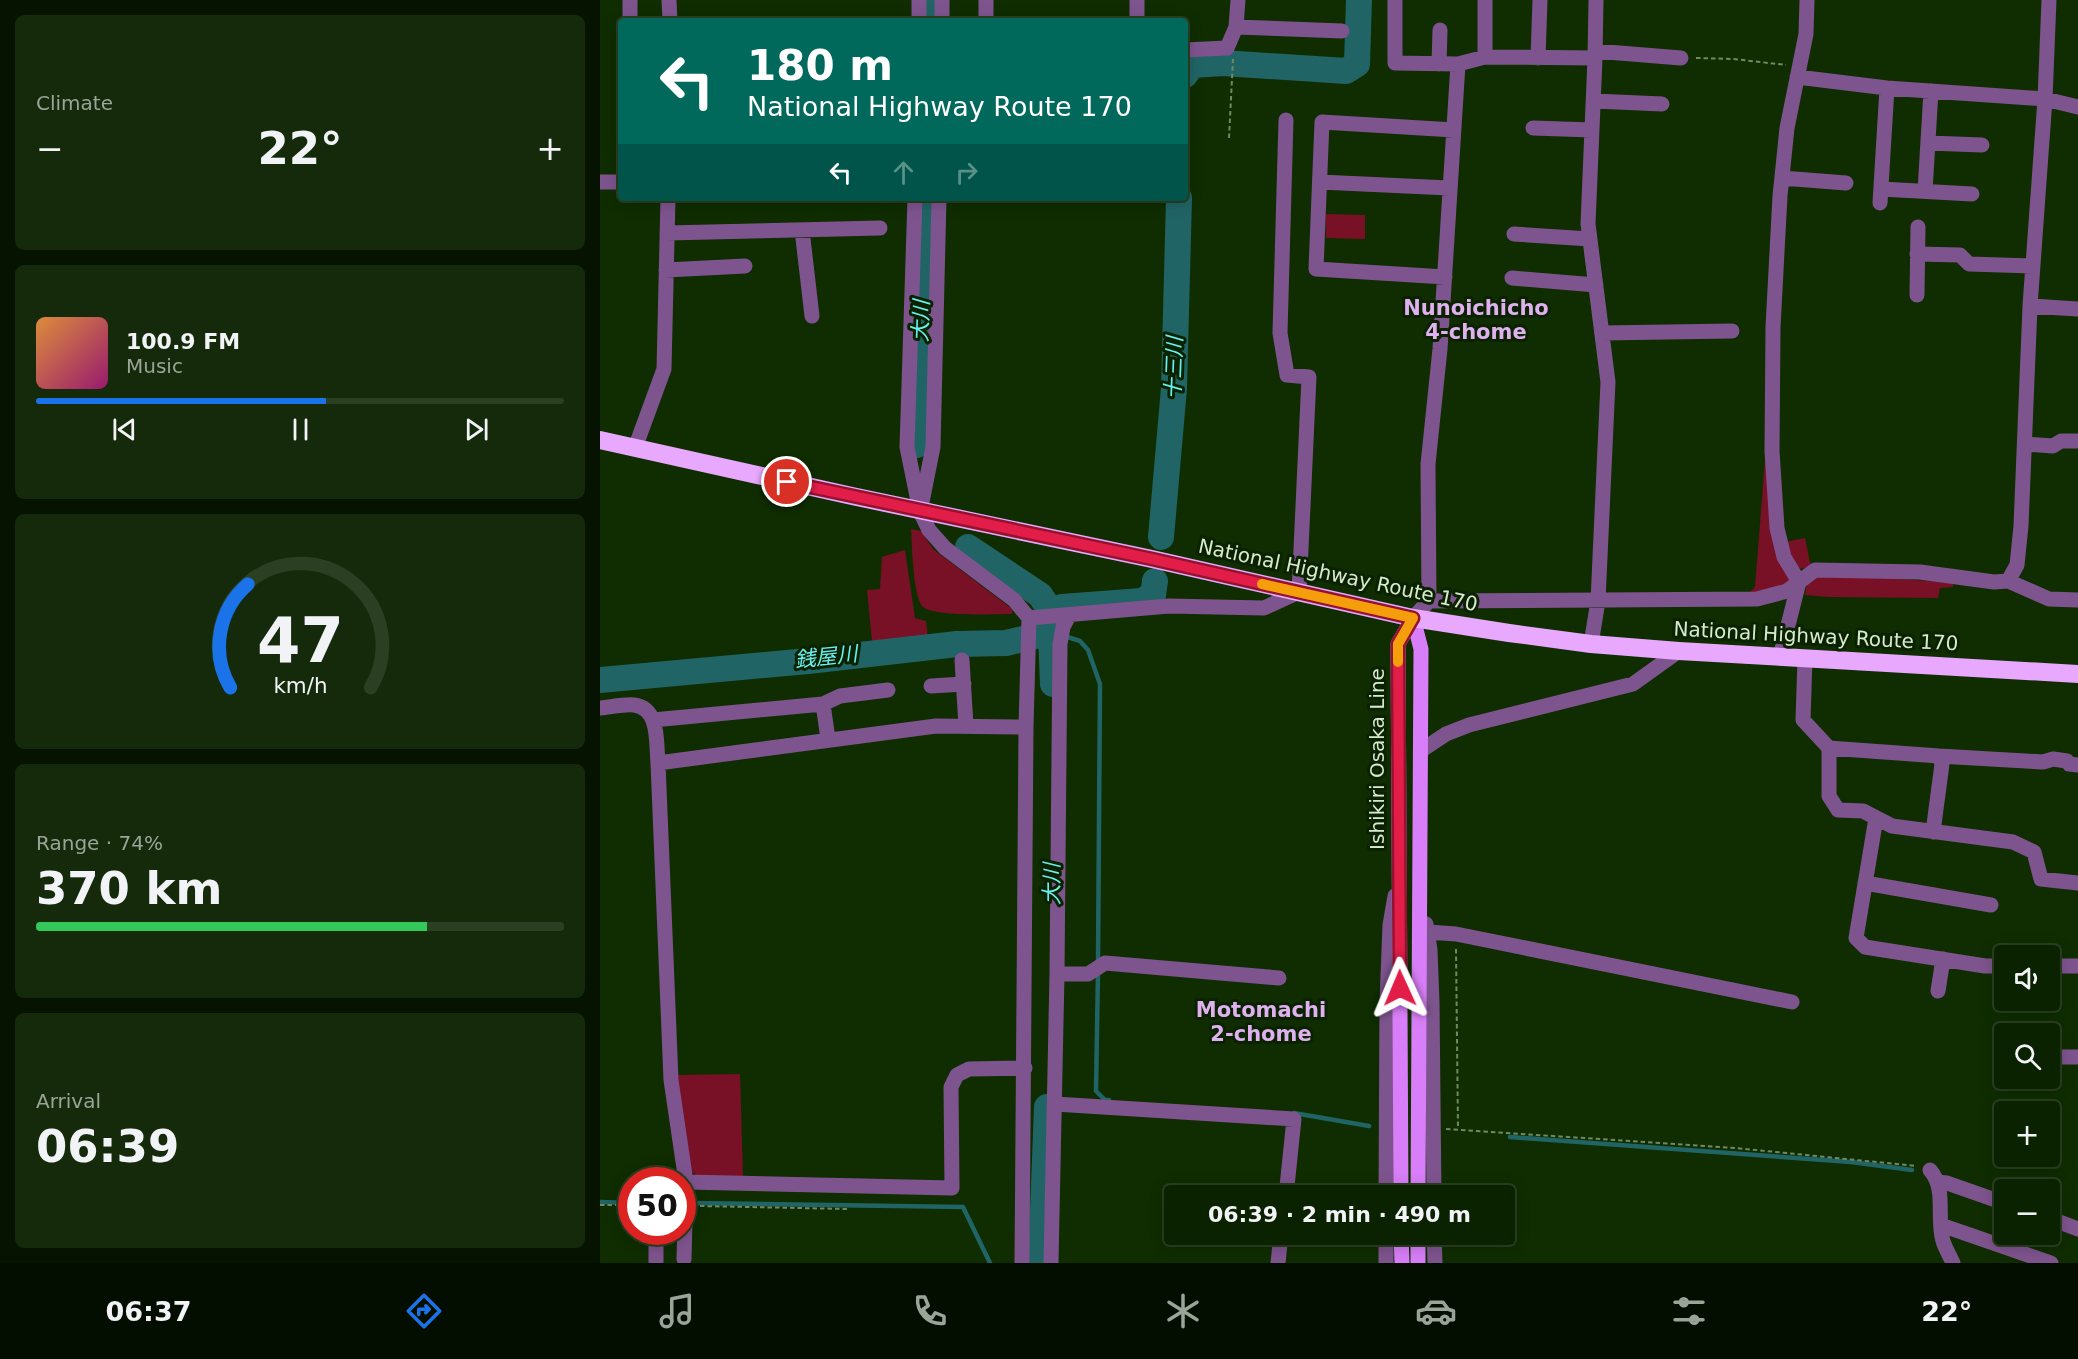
<!DOCTYPE html>
<meta charset="utf-8">
<style>
:root{--surface:#0b2200;--page:#142a0a;--text:#f1f3f6;--muted:#9aa499;--line:#2b3f22;--accent:#1a73e8}
body{margin:0;font-family:"DejaVu Sans","Noto Sans JP",sans-serif;background:var(--page);color:var(--text);height:100vh;display:flex;flex-direction:column;font-size:22px;white-space:nowrap}
*{box-sizing:border-box;margin:0}
p{font-size:20px;color:var(--muted)}
.icon{flex:none;width:33px;height:33px;fill:none;stroke:currentColor;stroke-width:2;stroke-linecap:round;stroke-linejoin:round}
.map{position:relative;flex:1;overflow:hidden}
.sheet{display:flex;flex-direction:column;gap:15px;padding:15px;background:#061300;width:600px}
.sheet>*{flex:none}
.hud{position:absolute;left:18px;top:18px;width:570px;height:183px;border-radius:6px;box-shadow:0 3px 15px #0003,0 0 0 2px var(--line);background:#00695c;color:#fff;overflow:hidden}
.tools{position:absolute;left:1394px;top:945px;display:grid;gap:12px}
.tools a{display:grid;place-items:center;width:66px;height:66px;border-radius:6px;background:var(--surface);box-shadow:0 3px 15px #0003,0 0 0 2px var(--line);font-size:30px}
.speed{position:absolute;left:18px;top:1167px;display:flex;gap:12px;font-size:30px;font-weight:700;text-align:center}
.speed>*{display:grid;place-content:center;width:78px;height:78px;border-radius:50%;background:var(--surface);box-shadow:0 3px 15px #0003,0 0 0 2px var(--line);line-height:1}
.speed .limit{border:9px solid #d22;background:#fff;color:#111}
.pin{position:absolute;display:grid;place-items:center;width:51px;height:51px;color:#fff;margin:-26px;border:3px solid #fff;border-radius:50%;box-shadow:0 2px 6px #0007}
.me{position:absolute;width:66px;margin:-33px;rotate:359deg;stroke-linejoin:round;filter:drop-shadow(0 0 4px #0008)}
.turn{display:flex;align-items:center;gap:21px;height:126px;padding:0 30px;font-size:27px}
.turn .icon{width:78px;height:78px;stroke-width:2.5}
.turn b{display:block;font-size:42px;line-height:51px}
.lanes{display:flex;align-items:center;height:57px;padding:0 30px;background:#0003;justify-content:center;gap:30px;direction:ltr}
.lanes .off{opacity:.35}
.big{font-size:45px;font-weight:700;line-height:1.1}
.sheet .widget{flex:1;display:flex;flex-direction:column;justify-content:center;gap:9px;min-width:0;padding:0 21px;border-radius:9px;background:var(--page)}
.sheet .dial{align-items:center;gap:0}
.dial svg{height:156px;overflow:visible;fill:none;stroke:var(--line);stroke-width:7;stroke-linecap:round;text-anchor:middle}
.dial text{fill:var(--text);stroke:none}
.song{display:flex;align-items:center;gap:18px}
.cover{width:72px;height:72px;border-radius:9px;background:linear-gradient(135deg,hsl(30 70% 55%),hsl(320 70% 35%))}
.played{height:6px;border-radius:3px;background:linear-gradient(90deg,var(--accent) 55%,var(--line) 55%)}
.keys{display:flex;justify-content:space-around;direction:ltr}
.heat{display:flex;justify-content:space-between;align-items:center;font-size:33px;direction:ltr}
.charge{height:9px;border-radius:4px;background:linear-gradient(90deg,#34c759 74%,var(--line) 0)}
.trip{position:absolute;left:564px;top:1185px;width:351px;height:60px;border-radius:6px;background:var(--surface);box-shadow:0 3px 15px #0003,0 0 0 2px var(--line);font-weight:700;line-height:60px;text-align:center}
.tabs{display:flex;height:96px;justify-content:space-around;align-items:center;background:#040e00;color:var(--muted)}
.tabs .icon{width:42px;height:42px}
.tabs .on{color:var(--accent)}
.tabs b{font-size:27px;color:var(--text)}
main{display:flex;flex:1;min-height:0}
.map>svg:first-child{display:block}
.green{fill:#781026}
.lines{fill:none;stroke-linecap:round;stroke-linejoin:round}
.stream{stroke:#216465;stroke-width:4.5}
.river{stroke:#216465;stroke-width:26}
.path{stroke:#708864;stroke-width:2;stroke-dasharray:4.5 3;stroke-linecap:butt}
.minor{stroke:#7e548e;stroke-width:15}
.major{stroke:#d87ef8;stroke-width:15}
.highway{stroke:#e7a8fe;stroke-width:18}
.route-casing{stroke:#92132f;stroke-width:15}
.route{stroke:#e11d48;stroke-width:10}
.slow{stroke:#f59e0b;stroke-width:10}
.labels{text-anchor:middle;stroke-width:6;stroke-linejoin:round;paint-order:stroke}
.street-label{font-size:20px;fill:#d7e9cf;stroke:#0b2201}
.neighbourhood-label{font-size:21px;font-weight:bold;fill:#dfb1f1;stroke:#0b2201}
.water-label{font-size:21px;font-style:italic;fill:#6aeff1;stroke:#0b2201}
</style>
<main>
<section class="sheet">
<div class="widget"><p>Climate</p>
<div class="heat"><a>−</a><b class="big">22°</b><a>+</a></div>
</div>
<div class="widget">
<div class="song"><i class="cover"></i><div><b>100.9 FM</b><p>Music</p></div></div>
<div class="played"></div>
<div class="keys"><svg class="icon" aria-label="previous" viewBox="0 0 24 24"><path d="M18 5L8 12l10 7zM5 5v14"/></svg><svg class="icon" aria-label="pause" viewBox="0 0 24 24"><path d="M8 5v14M16 5v14"/></svg><svg class="icon" aria-label="next" viewBox="0 0 24 24"><path d="M6 5l10 7-10 7zM19 5v14"/></svg></div>
</div>
<div class="widget dial"><svg viewBox="0 0 100 80">
<path d="M14 69A42 42 0 1 1 86 69"/>
<path d="M14 69A42 42 0 0 1 23 16" stroke="#1a73e8"/>
<text x="50" y="56" font-size="32" font-weight="700">47</text>
<text x="50" y="72" font-size="11">km/h</text>
</svg></div>
<div class="widget"><p>Range · 74%</p><b class="big">370 km</b><div class="charge"></div></div>
<div class="widget"><p>Arrival</p><b class="big">06:39</b></div>
</section>
<div class="map">
<svg width="1478" height="1263" viewBox="0 0 1478 1263">
<rect width="100%" height="100%" fill="#0f2d00"/>
<!-- green -->
<path class="green" d="M726 214 765 215V239L726 238Z
M1165 460 1192 583 1156 595 1149 593 1155 587Z
M311 529 321 531 333 549 412 609V614C395 614 335 617 323 607 313 598 312 544 311 529Z
M1205 538 1211 567 1197 569 1185 542Z
M305 550 315 618 326 621 328 639 272 642 267 590 280 589 282 557Z
M1214 575 1353 582V587L1340 588 1338 598 1228 597 1205 595 1207 582Z
M140 1074 143 1177 99 1178 91 1171 77 1075Z"/>
<g class="lines">
<!-- stream -->
<path class="stream" d="M452 632 480 641 488 650 500 684 498 964
M498 972 496 1091 505 1100H509
M694 1113 769 1126
M910 1137 1251 1162 1312 1170
M0 1202 32 1203
M89 1203 363 1207 390 1263"/>
<!-- river -->
<path class="river" d="M331 21 332 0
M585 75 592 65 623 63 746 71 757 64 759 0
M317 445 326 198
M561 537 574 388 579 198
M368 547 440 595 450 610 453 684
M451 622 462 607 542 601 553 595 555 581
M0 680 208 661 357 644 406 643 452 632
M441 1263 447 1107"/>
<!-- path -->
<path class="path" d="M1096 58 1134 59 1186 65
M629 138 633 59
M856 949 858 1129
M846 1129 1136 1148 1316 1166
M0 1205H32
M100 1206 247 1209"/>
<!-- minor -->
<path class="minor" d="M69 0 70 21
M795 0V63L858 64 885 57 995 58
M30 21V0
M319 21V0
M342 21V0
M386 21V0
M537 21V0
M636 27 742 31
M585 50 627 48 636 27 638 0
M995 51 1081 58
M885 57V0
M938 58 940 0
M839 64 840 30
M1197 77 1287 88 1445 99 1478 107
M994 101 1062 104
M933 128 992 130
M1328 143 1382 145
M1182 178 1246 183
M0 182H21
M720 182 849 188
M1281 189 1372 194
M1325 191 1331 91
M315 198 307 447 320 511 329 530 345 548 414 600 429 618 426 727 422 1263
M1280 203 1287 88
M202 230 212 316
M67 233 280 228
M914 234 990 239
M1317 254 1360 255 1369 264 1433 266
M66 270 145 266
M845 277 716 269 722 122 854 130
M912 278 996 285
M1317 295 1318 227
M1430 306 1478 309
M1002 333 1132 331
M1425 444 1453 446 1461 441H1478
M35 448 64 369 68 198
M322 502 333 447 339 198
M1408 581 1449 599 1478 600
M829 601 828 464 840 349 858 64
M429 618 569 606 664 608 699 592 709 377 687 375 680 333 686 120
M813 618 829 601 1157 599 1187 591 1215 570 1320 572 1394 582 1408 581 1417 565 1421 526 1430 306 1445 99 1449 0
M991 644 998 601 1008 382 988 224 995 58 996 0
M1180 657 1199 582 1184 557 1177 528 1172 451 1173 327 1180 196 1187 128 1206 34 1207 0
M1205 658 1203 720 1229 748V796L1238 810 1263 811 1292 826 1413 842 1434 852 1441 879 1478 883
M362 660 366 726
M331 686 364 684
M223 704 240 696 288 690
M0 708C11 707 24 704 34 705 60 708 56 743 58 763L71 1080 86 1182 352 1188 351 1087 357 1075 369 1069 425 1068
M53 720 223 704 228 739
M1229 748 1339 756 1342 764 1333 832
M822 750 846 734 869 725 1033 684 1079 651
M1339 756 1443 762 1453 759 1467 761 1469 764 1478 765
M58 763 336 726 426 727
M1276 818 1256 938 1265 947 1385 966H1404
M1265 883 1391 905
M826 924 830 950 832 1002 834 1196
M828 932 856 934 1192 1002
M1449 966H1478
M457 974H488L505 963 679 978
M1338 991 1343 959
M1449 1061 1460 1057H1478
M455 1104 694 1119 686 1196
M1330 1170C1347 1189 1336 1218 1343 1241 1345 1248 1350 1256 1353 1263
M1337 1182 1347 1183 1404 1203
M786 1196 787 1001 790 925 795 896
M1449 1218 1478 1229
M1341 1225 1451 1263
M56 1232V1263
M834 1234 835 1263
M84 1259 86 1182
M451 1263 457 974 460 644 463 627 469 616
M678 1263 681 1234
M786 1263V1234"/>
<!-- major -->
<path class="major" d="M813 618 821 649 818 1196
M801 1196 798 644 813 618
M801 1234 802 1263
M818 1263V1234"/>
<!-- highway -->
<path class="highway" d="M0 440 252 496 552 559 813 618 909 633 991 644 1079 651 1478 674"/>
</g>
<g class="lines">
<!-- route casing -->
<g class="route-casing">
<path id="route" d="M187 482 552 559 813 618 798 644 800 988"/>
</g>
<!-- route -->
<use href="#route" class="route"/>
<!-- slow -->
<path class="slow" d="M662 584 813 618 798 644V662"/>
</g>
<g class="labels">
<!-- street labels -->
<g class="street-label">
<text transform="translate(738 575) rotate(12)" y="7">National Highway Route 170</text>
<text transform="translate(1216 636) rotate(3)" y="7">National Highway Route 170</text>
<text transform="translate(777 759) rotate(-90)" y="7">Ishikiri Osaka Line</text>
</g>
<!-- neighbourhood labels -->
<g class="neighbourhood-label">
<text x="876" y="315">Nunoichicho<tspan x="876" dy="24">4-chome</tspan></text>
<text x="661" y="1017">Motomachi<tspan x="661" dy="24">2-chome</tspan></text>
</g>
<!-- water labels -->
<g class="water-label">
<text transform="translate(321 321) rotate(-88)" y="7">大川</text>
<text transform="translate(574 368) rotate(-88)" y="7">十三川</text>
<text transform="translate(226 657) rotate(-6)" y="7">銭屋川</text>
<text transform="translate(452 884) rotate(-90)" y="7">大川</text>
</g>
</g>
</svg>
<div class="tools">
<a><svg class="icon" aria-label="sound" viewBox="0 0 24 24"><path d="M4 9h4l5-4v14l-5-4H4zM17 9q2 3 0 6"/></svg></a>
<a><svg class="icon" aria-label="search" viewBox="0 0 24 24"><circle cx="10" cy="10" r="6"/><path d="M15 15l6 6"/></svg></a>
<a>+</a>
<a>−</a>
</div>
<div class="speed"><div class="limit">50</div></div>
<div class="pin" style="left:187px;top:482px;background:#d93025"><svg class="icon" aria-label="arrive" viewBox="0 0 24 24"><path d="M6 21V4h12l-3 4 3 4H6"/></svg></div>
<svg class="me" style="left:800px;top:988px" viewBox="-20 -20 40 40"><path d="M0-17L14 15 0 8-14 15z" fill="#e11d48" stroke="#fff" stroke-width="4"/></svg>
<div class="trip">06:39 · 2 min · 490 m</div>
<div class="hud">
<div class="turn"><svg class="icon" aria-label="left" viewBox="0 0 24 24"><path d="M17 20v-9H6M10 6l-5 5 5 5"/></svg><div><b>180 m</b>National Highway Route 170</div></div>
<div class="lanes"><svg class="icon" aria-label="left" viewBox="0 0 24 24"><path d="M17 20v-9H6M10 6l-5 5 5 5"/></svg><svg class="icon off" aria-label="ahead" viewBox="0 0 24 24"><path d="M12 20V5M6 11l6-6 6 6"/></svg><svg class="icon off" aria-label="right" viewBox="0 0 24 24"><path d="M7 20v-9h11M14 6l5 5-5 5"/></svg></div>
</div>
</div>
</main>
<nav class="tabs">
<b>06:37</b>
<svg class="icon on" aria-label="directions" viewBox="0 0 24 24"><path d="M12 3l9 9-9 9-9-9zM9 14v-3h6M13 9l2 2-2 2"/></svg>
<svg class="icon" aria-label="music" viewBox="0 0 24 24"><path d="M9 18V5l10-2v13"/><circle cx="6" cy="18" r="3"/><circle cx="16" cy="16" r="3"/></svg>
<svg class="icon" aria-label="phone" viewBox="0 0 24 24"><path d="M5 4h4l2 5-3 2q2 4 5 5l2-3 5 2v4C11 20 4 13 5 4z"/></svg>
<svg class="icon" aria-label="climate" viewBox="0 0 24 24"><path d="M12 3v18M4 7l16 10M4 17L20 7"/></svg>
<svg class="icon" aria-label="car" viewBox="0 0 24 24"><path d="M5 17H2v-5l4-1 3-4h7l3 4 3 1v5h-3M9 17h6M6 11h13"/><circle cx="7" cy="17" r="2"/><circle cx="17" cy="17" r="2"/></svg>
<svg class="icon" aria-label="filters" viewBox="0 0 24 24"><path d="M4 7h16M4 17h16"/><circle cx="9" cy="7" r="2"/><circle cx="15" cy="17" r="2"/></svg>
<b>22°</b>
</nav>
